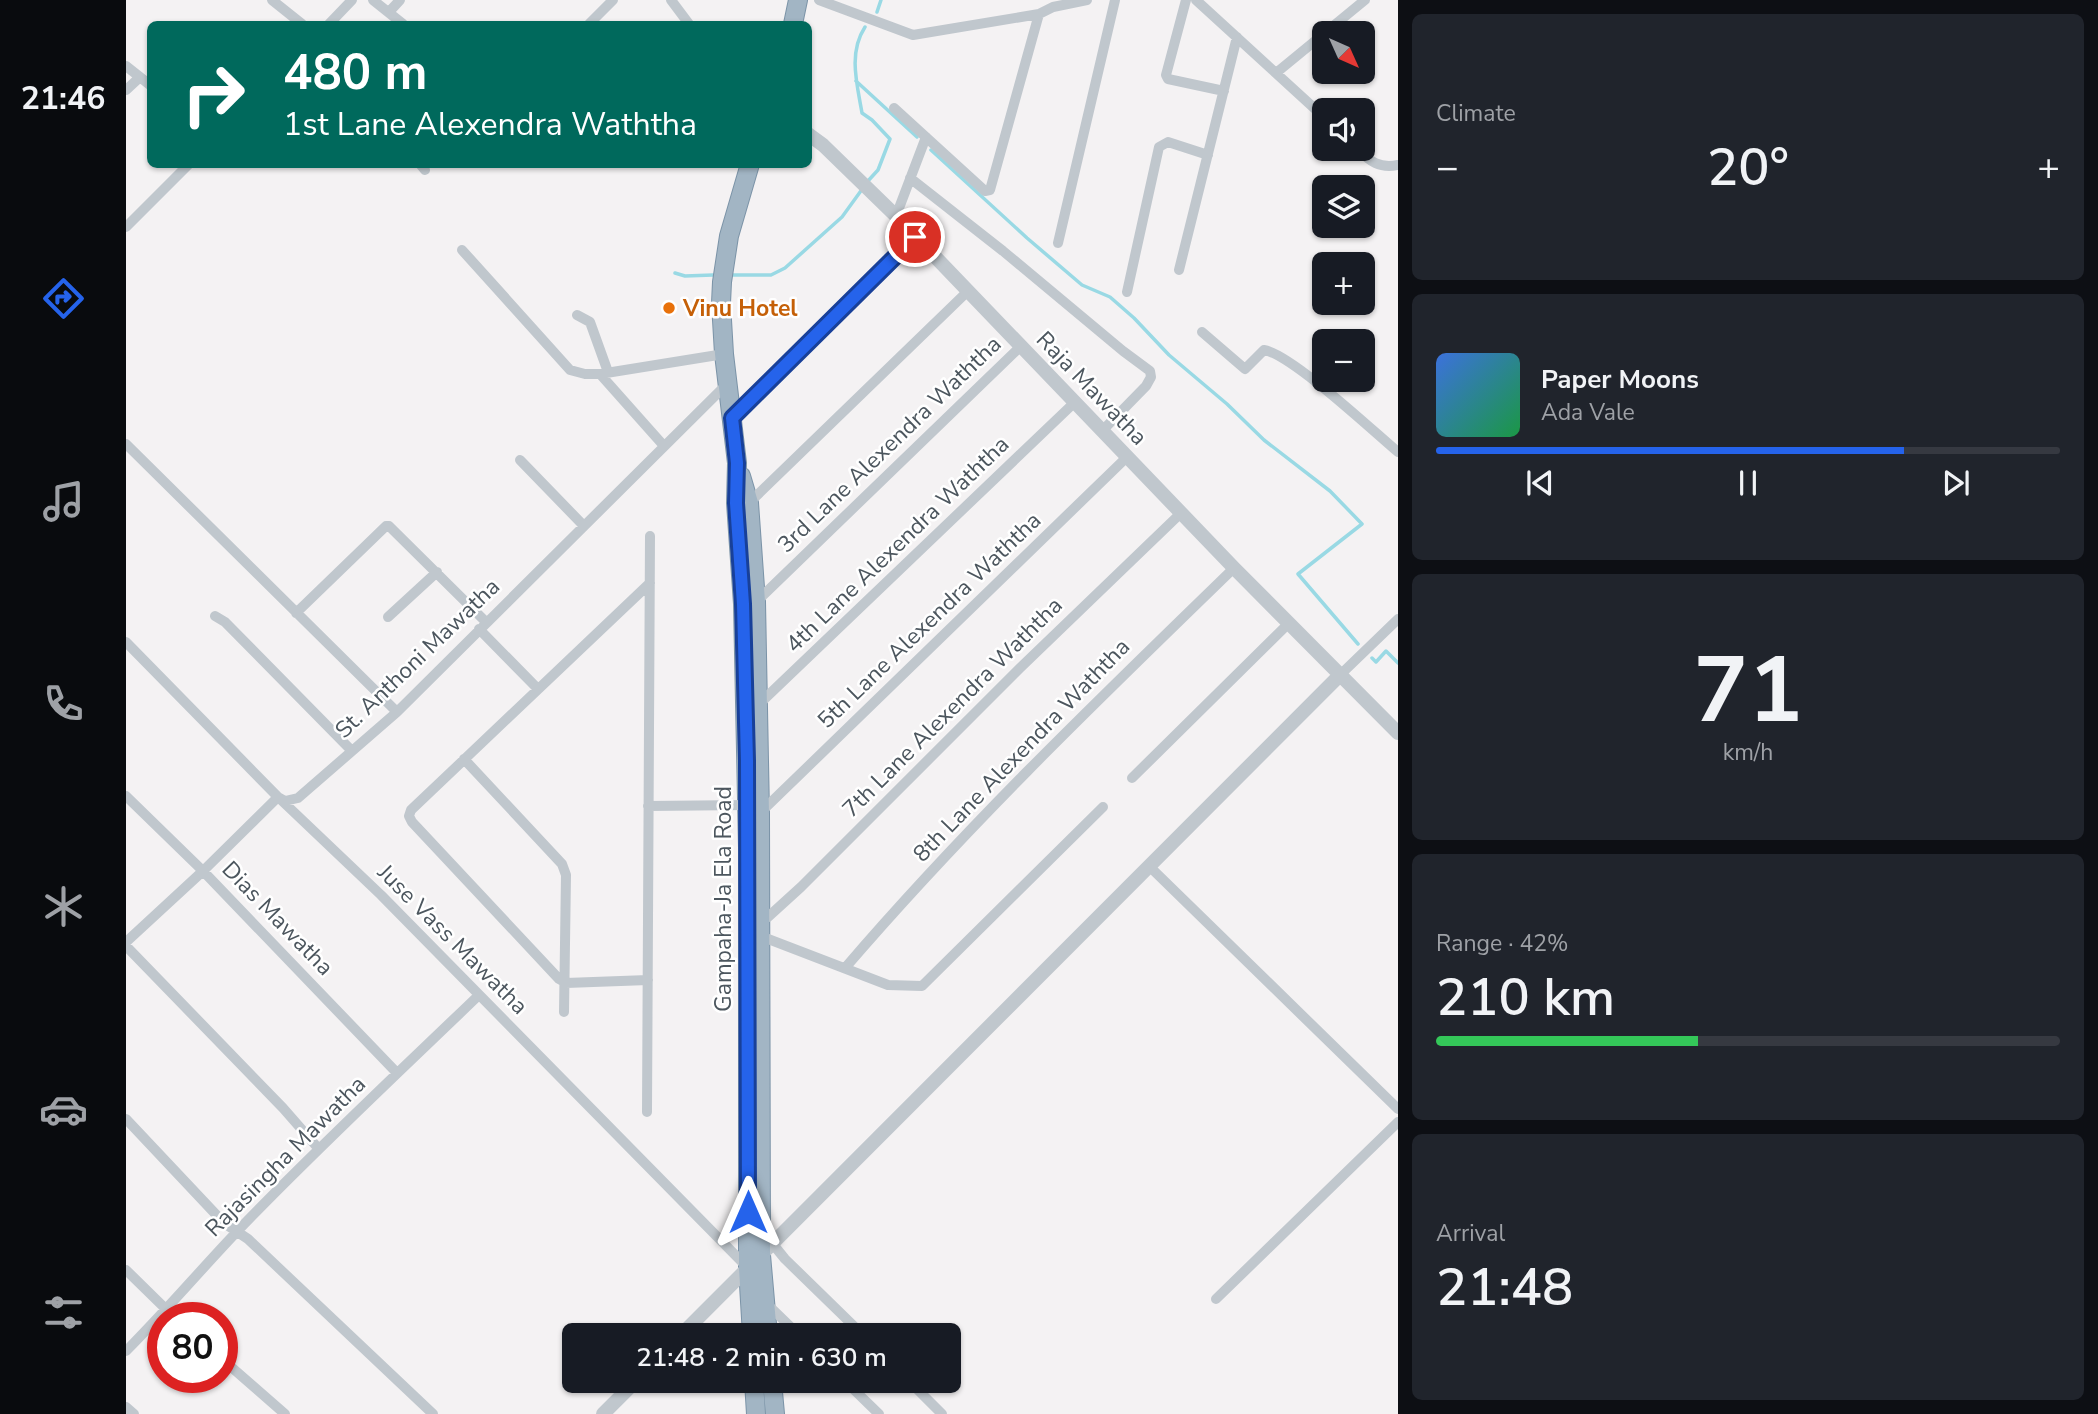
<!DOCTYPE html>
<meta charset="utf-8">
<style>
:root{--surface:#171b24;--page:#20242c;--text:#f1f3f6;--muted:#9ea1a6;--line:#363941;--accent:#2563eb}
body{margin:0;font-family:"Nunito Sans",sans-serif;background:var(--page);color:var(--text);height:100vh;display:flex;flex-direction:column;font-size:26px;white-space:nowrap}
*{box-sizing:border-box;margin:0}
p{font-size:23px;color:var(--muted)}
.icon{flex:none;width:38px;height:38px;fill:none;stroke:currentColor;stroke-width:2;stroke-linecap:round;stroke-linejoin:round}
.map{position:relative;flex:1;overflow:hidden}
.side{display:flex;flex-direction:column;gap:14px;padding:14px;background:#0d0f14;width:700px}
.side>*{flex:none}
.banner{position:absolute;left:21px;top:21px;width:665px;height:147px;border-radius:10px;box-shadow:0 2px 5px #0004;background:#00695c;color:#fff;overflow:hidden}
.needle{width:46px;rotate:135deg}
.controls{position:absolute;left:1186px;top:21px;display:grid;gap:14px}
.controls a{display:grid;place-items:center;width:63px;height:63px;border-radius:10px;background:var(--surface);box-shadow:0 2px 5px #0004;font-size:35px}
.speed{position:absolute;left:21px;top:1302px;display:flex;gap:14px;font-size:35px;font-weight:700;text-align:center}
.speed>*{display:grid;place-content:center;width:91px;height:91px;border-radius:50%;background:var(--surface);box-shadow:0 2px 5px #0004;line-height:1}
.speed .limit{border:10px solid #d22;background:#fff;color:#111}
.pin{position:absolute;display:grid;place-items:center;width:60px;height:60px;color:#fff;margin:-30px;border:4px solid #fff;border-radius:50%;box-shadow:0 2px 7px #0007}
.me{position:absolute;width:77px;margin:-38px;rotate:0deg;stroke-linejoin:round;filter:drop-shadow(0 0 5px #0008)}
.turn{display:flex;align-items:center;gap:24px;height:147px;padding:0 21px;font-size:32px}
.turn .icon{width:91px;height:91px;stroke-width:2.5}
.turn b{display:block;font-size:49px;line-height:60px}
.big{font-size:52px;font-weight:600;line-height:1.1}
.side .widget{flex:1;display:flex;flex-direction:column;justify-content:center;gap:10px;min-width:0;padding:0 24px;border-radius:10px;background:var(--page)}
.side .dial{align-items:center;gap:0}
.dial b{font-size:91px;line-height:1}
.song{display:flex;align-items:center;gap:21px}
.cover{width:84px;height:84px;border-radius:10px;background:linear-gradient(135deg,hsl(220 70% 55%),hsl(140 70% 35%))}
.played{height:7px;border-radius:4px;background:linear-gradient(90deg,var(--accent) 75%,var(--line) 75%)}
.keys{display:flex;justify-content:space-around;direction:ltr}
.heat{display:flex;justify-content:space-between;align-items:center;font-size:38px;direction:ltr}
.charge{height:10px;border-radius:5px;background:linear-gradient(90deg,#34c759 42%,var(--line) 0)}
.trip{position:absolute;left:436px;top:1323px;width:399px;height:70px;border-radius:10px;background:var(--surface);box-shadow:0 2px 5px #0004;font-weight:600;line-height:70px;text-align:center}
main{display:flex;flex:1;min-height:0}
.tabs{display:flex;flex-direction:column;width:126px;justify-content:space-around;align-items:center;background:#090b0e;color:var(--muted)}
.tabs .icon{width:49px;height:49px}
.tabs .on{color:var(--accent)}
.tabs b{font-size:32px;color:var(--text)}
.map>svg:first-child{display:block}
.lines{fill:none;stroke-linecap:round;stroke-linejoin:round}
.stream{stroke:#99d9e4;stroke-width:3.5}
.trunk-casing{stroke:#7b93a7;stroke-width:20}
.minor{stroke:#c0c7cd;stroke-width:10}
.tertiary{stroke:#c0c7cd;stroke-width:14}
.trunk{stroke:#a2b5c4;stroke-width:18}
.route-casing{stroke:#184099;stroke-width:18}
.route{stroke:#2563eb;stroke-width:12}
.food-dot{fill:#e8710a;stroke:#fff;stroke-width:2.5}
.labels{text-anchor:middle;stroke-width:5;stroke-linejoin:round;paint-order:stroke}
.food-label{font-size:23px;font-weight:bold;fill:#c56008;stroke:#fff;text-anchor:start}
.street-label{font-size:23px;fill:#4c565e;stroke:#fff}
</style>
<main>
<nav class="tabs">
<b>21:46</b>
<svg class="icon on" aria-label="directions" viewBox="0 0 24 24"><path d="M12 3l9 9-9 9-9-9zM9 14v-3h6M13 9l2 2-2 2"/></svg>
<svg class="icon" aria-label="music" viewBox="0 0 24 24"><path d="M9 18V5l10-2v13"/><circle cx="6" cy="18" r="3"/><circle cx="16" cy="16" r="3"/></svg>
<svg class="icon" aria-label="phone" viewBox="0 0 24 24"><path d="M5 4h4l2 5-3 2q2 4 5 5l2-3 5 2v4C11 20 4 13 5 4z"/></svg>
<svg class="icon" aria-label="climate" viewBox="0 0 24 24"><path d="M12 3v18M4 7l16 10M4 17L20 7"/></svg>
<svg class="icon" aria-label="car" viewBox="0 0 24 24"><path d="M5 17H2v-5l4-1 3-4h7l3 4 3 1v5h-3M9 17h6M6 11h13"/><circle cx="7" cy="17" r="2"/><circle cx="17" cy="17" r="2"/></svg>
<svg class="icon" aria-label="filters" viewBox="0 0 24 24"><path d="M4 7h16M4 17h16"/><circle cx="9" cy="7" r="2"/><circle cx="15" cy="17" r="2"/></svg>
</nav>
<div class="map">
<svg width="1272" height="1414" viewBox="0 0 1272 1414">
<rect width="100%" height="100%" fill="#f4f2f3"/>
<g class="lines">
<!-- stream -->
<path class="stream" d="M751 12 755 0
M739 27C722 53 731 84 736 113L746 120 764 139 752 170 741 182
M730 81 791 137
M805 150 901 238 956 285 984 297 1008 318 1043 355 1101 404 1138 440 1204 491 1236 524 1172 574 1232 644
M549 273 559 276 587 275
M607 275H645L659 268 716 217 737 188
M1246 658 1250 662 1260 651 1272 663"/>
<!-- trunk casing -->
<g class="trunk-casing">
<path id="trunk" d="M667 24 672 0
M624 164 603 236 596 282 595 303 598 354 611 463 610 503 617 604 622 848V1268L626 1335
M615 476 623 503 630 602 634 814 635 1255 642 1335
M628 1381 630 1414
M646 1381 649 1414"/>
</g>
<!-- minor -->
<path class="minor" d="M146 0 176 24
M247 0 277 24
M545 0 563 24
M693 0 787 35 913 14 927 7 961 0
M1060 0 1040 75 1042 79 1098 91
M1070 0 1199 118
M263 12 274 0
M203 24 226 0
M463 24 487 0
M0 66 24 85
M1150 73 1239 0
M0 90 14 77
M768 108 859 191 864 190 913 14
M1231 149C1244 161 1253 169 1272 165
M294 164 299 170
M784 178 877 251 997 351 1024 371 1025 377 1020 386 976 431
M770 216 800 137
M0 227 63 164
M932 243 989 0
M336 250 444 370 459 374H474L598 354
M1053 270 1111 37
M1001 292 1033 147 1042 142 1082 155
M451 315 464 322 482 372
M1076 332 1119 369 1138 350C1165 354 1247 431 1272 452
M474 374 538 446
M606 418 789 237
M0 444 271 712
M394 460 457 525
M623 503 842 291
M630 602 895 346
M170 613 260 526H263L360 622
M89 616 99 622 226 751
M262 617 311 572
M353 629 411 688
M0 642 152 797 255 895 622 1268
M1214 675 1272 619
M630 707 949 402
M338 759 436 864 440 875 438 1012
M1006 778 1162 624
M0 796 77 871 271 1073
M152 797 159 801 172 798 271 712 601 384
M522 806 621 805
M634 813 1001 457
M1024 867 1272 1109
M632 922 642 917 675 887 894 668 1055 513
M632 935 762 985 796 986 977 807
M0 942 77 871 152 797
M0 946 157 1108 192 1148
M719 968C840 827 974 698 1108 568
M522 980 440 983 433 979 286 822 283 816 285 810 524 583
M521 1112 524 536
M0 1119 98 1223 122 1239 307 1414
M646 1243 659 1259 737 1335
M0 1270 49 1318
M1090 1299 1272 1122
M640 1303 673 1335
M0 1351C43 1308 81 1262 124 1218 198 1142 276 1069 353 995
M96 1359 159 1414
M719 1381 753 1414
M783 1381 816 1414
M0 1407 8 1414"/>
<!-- tertiary -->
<path class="tertiary" d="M682 134 697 145 770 216 1108 568 1272 733
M555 1335 1214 675
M477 1414 510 1381"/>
<!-- trunk -->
<use href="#trunk" class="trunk"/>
</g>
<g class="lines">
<!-- route casing -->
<g class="route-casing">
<path id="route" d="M622 1212 621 761 617 604 610 503 611 463 606 418 789 237"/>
</g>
<!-- route -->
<use href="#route" class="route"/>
</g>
<!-- markers -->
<circle class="food-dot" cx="543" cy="308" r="7"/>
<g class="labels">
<!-- food labels -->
<g class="food-label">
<text x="557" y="316">Vinu Hotel</text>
</g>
<!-- street labels -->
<g class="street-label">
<text transform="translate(966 388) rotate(46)" y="8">Raja Mawatha</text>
<text transform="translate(763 444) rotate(-44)" y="8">3rd Lane Alexendra Waththa</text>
<text transform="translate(771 544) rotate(-44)" y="8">4th Lane Alexendra Waththa</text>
<text transform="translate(803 620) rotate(-44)" y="8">5th Lane Alexendra Waththa</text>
<text transform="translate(291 658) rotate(-44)" y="8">St. Anthoni Mawatha</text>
<text transform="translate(826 707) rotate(-45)" y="8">7th Lane Alexendra Waththa</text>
<text transform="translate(895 750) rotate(-46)" y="8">8th Lane Alexendra Waththa</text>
<text transform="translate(597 899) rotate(-90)" y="8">Gampaha-Ja Ela Road</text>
<text transform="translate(152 918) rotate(46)" y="8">Dias Mawatha</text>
<text transform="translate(327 939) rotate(45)" y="8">Juse Vass Mawatha</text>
<text transform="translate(159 1156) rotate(-45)" y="8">Rajasingha Mawatha</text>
</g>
</g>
</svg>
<div class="controls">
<a><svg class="needle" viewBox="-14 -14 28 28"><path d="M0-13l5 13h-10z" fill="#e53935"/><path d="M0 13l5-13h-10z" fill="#9ea1a6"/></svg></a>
<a><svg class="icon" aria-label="sound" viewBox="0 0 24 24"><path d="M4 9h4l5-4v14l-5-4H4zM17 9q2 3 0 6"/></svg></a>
<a><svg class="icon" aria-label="layers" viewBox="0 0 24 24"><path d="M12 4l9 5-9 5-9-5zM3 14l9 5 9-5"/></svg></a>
<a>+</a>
<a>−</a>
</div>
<div class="speed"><div class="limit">80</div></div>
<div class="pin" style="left:789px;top:237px;background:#d93025"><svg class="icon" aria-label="arrive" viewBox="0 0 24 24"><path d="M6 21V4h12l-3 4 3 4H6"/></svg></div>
<svg class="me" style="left:622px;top:1212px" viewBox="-20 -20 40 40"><path d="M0-17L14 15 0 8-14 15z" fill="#2563eb" stroke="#fff" stroke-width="4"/></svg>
<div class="trip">21:48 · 2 min · 630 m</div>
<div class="banner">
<div class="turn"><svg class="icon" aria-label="right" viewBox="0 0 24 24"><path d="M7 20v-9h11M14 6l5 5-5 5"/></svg><div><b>480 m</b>1st Lane Alexendra Waththa</div></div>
</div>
</div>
<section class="side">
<div class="widget"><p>Climate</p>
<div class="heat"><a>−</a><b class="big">20°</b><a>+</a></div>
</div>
<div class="widget">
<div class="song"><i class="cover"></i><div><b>Paper Moons</b><p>Ada Vale</p></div></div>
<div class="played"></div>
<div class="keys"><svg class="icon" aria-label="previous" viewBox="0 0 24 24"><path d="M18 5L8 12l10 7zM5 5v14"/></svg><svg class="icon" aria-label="pause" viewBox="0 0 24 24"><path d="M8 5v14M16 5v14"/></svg><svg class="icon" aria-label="next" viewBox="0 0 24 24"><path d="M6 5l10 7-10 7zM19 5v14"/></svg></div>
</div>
<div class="widget dial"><b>71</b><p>km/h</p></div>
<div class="widget"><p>Range · 42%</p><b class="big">210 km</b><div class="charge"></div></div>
<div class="widget"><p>Arrival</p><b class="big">21:48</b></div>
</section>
</main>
